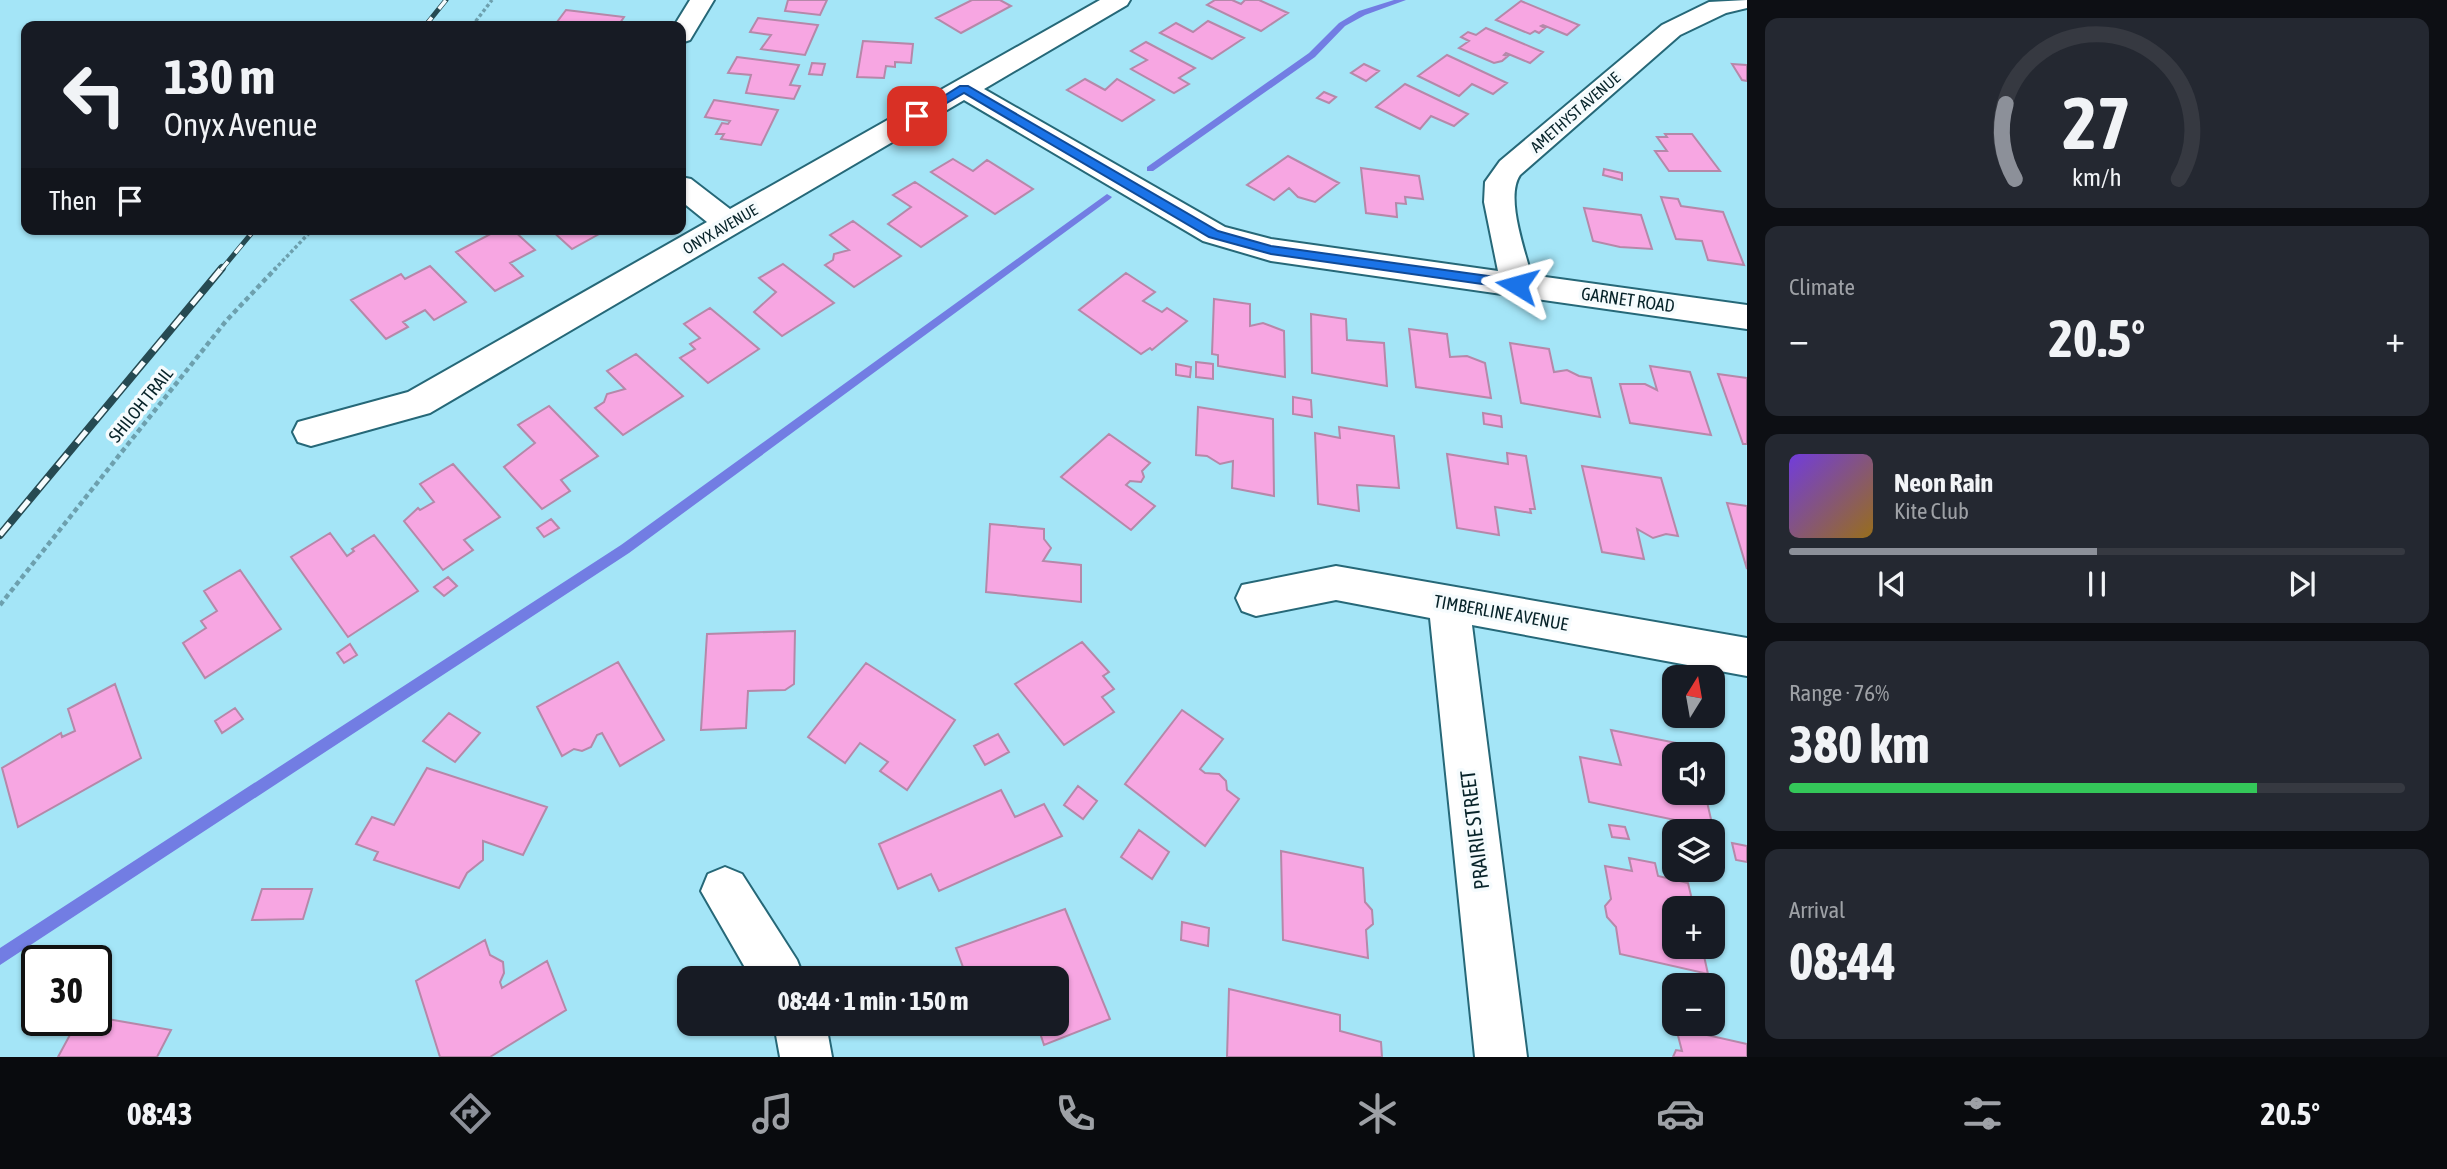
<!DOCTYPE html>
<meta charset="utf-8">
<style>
:root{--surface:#171b24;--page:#242831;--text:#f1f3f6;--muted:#9ea1a6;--line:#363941;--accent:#8c9099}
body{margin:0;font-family:"Asap Condensed",sans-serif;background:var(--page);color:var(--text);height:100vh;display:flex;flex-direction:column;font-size:26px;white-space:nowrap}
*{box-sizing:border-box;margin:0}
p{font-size:23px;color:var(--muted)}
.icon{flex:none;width:38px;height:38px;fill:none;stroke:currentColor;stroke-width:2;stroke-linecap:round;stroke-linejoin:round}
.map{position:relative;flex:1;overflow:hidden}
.panel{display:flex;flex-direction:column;gap:18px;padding:18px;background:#0d0f14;width:700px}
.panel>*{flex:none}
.banner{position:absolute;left:21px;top:21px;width:665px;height:214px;border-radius:14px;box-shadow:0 2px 5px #0004;background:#171b24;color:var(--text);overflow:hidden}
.needle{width:46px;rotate:11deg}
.controls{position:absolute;left:1662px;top:665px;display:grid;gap:14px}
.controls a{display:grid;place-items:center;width:63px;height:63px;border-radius:14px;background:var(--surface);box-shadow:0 2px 5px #0004;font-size:35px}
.speed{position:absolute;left:21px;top:945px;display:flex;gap:14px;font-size:35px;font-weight:700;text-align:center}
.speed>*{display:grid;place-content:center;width:91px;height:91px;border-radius:50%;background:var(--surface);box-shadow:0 2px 5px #0004;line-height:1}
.speed .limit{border:4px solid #111;border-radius:10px;background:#fff;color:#111}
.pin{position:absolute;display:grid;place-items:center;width:60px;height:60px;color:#fff;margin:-30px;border-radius:14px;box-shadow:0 4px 10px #0006}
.me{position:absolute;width:77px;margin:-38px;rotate:278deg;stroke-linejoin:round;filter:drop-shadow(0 0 5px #0008)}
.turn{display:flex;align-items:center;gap:24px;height:147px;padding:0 28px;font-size:32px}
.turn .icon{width:91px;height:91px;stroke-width:2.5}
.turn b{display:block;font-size:49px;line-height:60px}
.then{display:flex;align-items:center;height:66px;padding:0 28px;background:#0003;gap:14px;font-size:26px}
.big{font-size:52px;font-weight:700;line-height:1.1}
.panel .card{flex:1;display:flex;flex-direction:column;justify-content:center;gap:10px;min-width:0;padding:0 24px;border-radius:14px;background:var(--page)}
.panel .dial{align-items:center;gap:0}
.dial svg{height:182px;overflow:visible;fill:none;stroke:var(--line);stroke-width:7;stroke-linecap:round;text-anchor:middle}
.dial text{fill:var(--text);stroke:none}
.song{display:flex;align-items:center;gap:21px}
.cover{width:84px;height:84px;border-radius:10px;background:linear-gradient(135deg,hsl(260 70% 55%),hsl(40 70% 35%))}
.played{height:7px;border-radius:4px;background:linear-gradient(90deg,var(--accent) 50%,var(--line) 50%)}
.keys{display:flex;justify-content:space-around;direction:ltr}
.heat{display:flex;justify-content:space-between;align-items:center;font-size:38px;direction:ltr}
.charge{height:10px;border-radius:5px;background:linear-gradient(90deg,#34c759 76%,var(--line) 0)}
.trip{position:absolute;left:677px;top:966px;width:392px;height:70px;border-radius:14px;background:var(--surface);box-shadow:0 2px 5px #0004;font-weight:700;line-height:70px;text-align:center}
.tab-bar{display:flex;height:112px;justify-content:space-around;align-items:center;background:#090b0e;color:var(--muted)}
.tab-bar .icon{width:49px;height:49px}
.tab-bar .current{color:var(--accent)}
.tab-bar b{font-size:32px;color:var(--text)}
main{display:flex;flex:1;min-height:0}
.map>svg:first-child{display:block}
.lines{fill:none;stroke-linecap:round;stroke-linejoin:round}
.stream{fill:#727de3;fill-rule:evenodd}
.building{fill:#f7a6e2;stroke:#b588a9;stroke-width:2}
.minor-casing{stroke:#266878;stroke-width:4}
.path-far1{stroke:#6da0ae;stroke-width:3.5;stroke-dasharray:3.5 2.5;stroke-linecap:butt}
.path{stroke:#6da0ae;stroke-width:4.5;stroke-dasharray:5 3.5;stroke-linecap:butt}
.minor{fill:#fff;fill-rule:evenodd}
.rail-far1-casing{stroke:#264a52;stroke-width:5}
.rail-casing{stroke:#264a52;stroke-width:8}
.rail-far1{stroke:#f5fbfd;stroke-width:3.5;stroke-dasharray:11;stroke-linecap:butt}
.rail{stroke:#f5fbfd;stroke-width:5;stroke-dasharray:15;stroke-linecap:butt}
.route{fill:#1a73e8;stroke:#114b97;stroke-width:2}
.labels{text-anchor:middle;stroke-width:7;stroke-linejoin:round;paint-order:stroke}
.far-street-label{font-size:16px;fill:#072329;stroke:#f5fbfd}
.street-label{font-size:18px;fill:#072329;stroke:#f5fbfd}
.near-street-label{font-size:21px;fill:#072329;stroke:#f5fbfd}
</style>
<main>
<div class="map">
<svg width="1747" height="1057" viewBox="0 0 1747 1057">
<rect width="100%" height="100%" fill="#a4e5f7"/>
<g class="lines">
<!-- stream -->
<path class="stream" d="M1394 0H1406L1365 15 1345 26 1315 57 1153 171H1147V167L1309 53 1339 23 1359 11Z
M1107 194 1112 197 1110 199 629 553 0 965V948L621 545Z"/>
</g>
<!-- building -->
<path class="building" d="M788 0H827L820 15 785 11Z
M972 0H1000L1011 6 961 33 936 18Z
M1215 0H1232L1241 4 1245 0H1259L1288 13 1261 31 1207 5Z
M1521 1 1579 25 1567 35 1543 25 1541 26 1545 28 1539 33 1535 31 1530 34 1496 20Z
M566 10 624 17 618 26H554Z
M758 18 818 25 805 55 761 49 771 35 750 32Z
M1208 21 1244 38 1212 59 1160 33 1176 23 1193 32Z
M1486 28 1543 52 1530 63 1506 53 1504 55 1508 56 1502 61 1494 63 1459 48 1469 41 1461 37 1468 32 1476 35Z
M863 41 913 44 911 63 895 62V67L886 66 884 78 857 77Z
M1146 42 1195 68 1179 78 1189 84 1174 93 1131 69 1147 60 1131 51Z
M1447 55 1507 83 1493 94 1472 84 1459 96 1418 76Z
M737 57 799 65 790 85 800 86 794 99 746 93 751 75 728 73Z
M812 63 825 64 822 75 809 74Z
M1364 64 1379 71 1366 81 1351 73Z
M1732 64 1747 65V81L1742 80Z
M1085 79 1105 90 1117 79 1154 100 1122 121 1067 90Z
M1405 84 1468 114 1454 126 1431 116 1420 129 1376 107Z
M1324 92 1336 97 1329 103 1317 98Z
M714 100 778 110 761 145 721 139 724 134H716L722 123 728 124 730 121 705 117Z
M1665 134H1692L1720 171H1669L1655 151H1667L1657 137H1667Z
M1288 156 1339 183 1315 202 1298 197 1289 188 1274 200 1247 185Z
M953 159 973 171 987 160 1033 189 995 214 931 172Z
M1361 168 1419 176 1423 199 1405 197 1406 204 1396 203 1397 217 1366 213Z
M1604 169 1622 173V180L1603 175Z
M915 182 967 216 921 247 888 224 911 207 893 195Z
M1661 197 1678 199 1681 206 1723 212 1744 265 1708 260 1702 241 1676 239Z
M1584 208 1641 215 1652 249 1620 247 1593 241Z
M853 221 901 256 854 287 825 265 833 260 834 254 849 250 830 235Z
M500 229H512L535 250 510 263 523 276 495 291 456 252Z
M550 229H608L572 249Z
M783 264 834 303 782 336 754 312 776 292 759 278Z
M430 266 466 302 434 320 425 310 403 322 408 327 386 339 351 300 401 274 405 279Z
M1126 273 1155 292 1143 301 1162 312 1167 308 1187 321 1152 350 1150 348 1141 354 1079 310Z
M1214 299 1250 304V326L1263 323 1284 331 1285 377 1218 366V355L1212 354Z
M710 308 759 349 708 383 680 358 695 349 690 344 700 338 684 324Z
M1311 314 1346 319 1347 340 1384 343 1387 386 1312 373Z
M1409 329 1447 334 1450 357 1467 356 1485 363 1491 398 1416 387Z
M1510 343 1549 349 1554 372 1567 370 1579 376 1591 378 1600 417 1521 403Z
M636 354 683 396 623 435 595 408 604 402 607 394 625 389 607 371Z
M1196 362 1213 364V379L1196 377Z
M1176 364 1191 367 1190 377 1176 375Z
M1650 366 1690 372 1711 435 1630 423 1620 384H1645L1657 390Z
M1718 374 1747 378V444H1743Z
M1293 397 1311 400 1312 417 1293 414Z
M549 406 598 456 561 480 570 491 542 509 504 467 535 443 518 425Z
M1198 407 1273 419 1274 496 1232 488 1233 461 1220 464 1207 456 1196 455Z
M1483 413 1501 416 1502 427 1484 424Z
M1339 427 1394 436 1399 488 1357 485 1359 511 1318 504 1315 433 1340 438Z
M1109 434 1150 463 1142 471 1144 477 1141 482 1130 481 1126 485 1155 506 1131 530 1061 477Z
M1507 453 1526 456 1535 509H1530L1531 513 1495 507 1499 535 1457 528 1447 454 1508 464Z
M453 464 500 517 464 540 473 550 443 570 404 521 418 508 420 510 434 502 420 484Z
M1582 466 1661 478 1678 536 1666 534 1653 538 1637 529 1644 559 1602 552Z
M1727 503 1747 506V569Z
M551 519 559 528 544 537 537 528Z
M990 524 1044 529V539L1051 548 1043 561 1081 565V602L986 592Z
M330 533 347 556 354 551 352 549 374 535 418 591 348 637 291 557Z
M240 570 281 629 205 678 183 643 206 628 201 621 217 611 204 591Z
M448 577 457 586 444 596 434 587Z
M795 631 794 684 785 690 748 691 746 728 701 730 707 634Z
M1082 642 1109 672 1103 676 1114 689 1102 697 1114 712 1064 745 1015 684Z
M350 644 357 655 344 663 337 653Z
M618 662 664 740 620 766 602 733 597 735 591 747 582 751 574 749 562 756 537 707Z
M866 663 955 720 907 790 880 771 888 762 860 743 845 763 808 737Z
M115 684 141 758 18 827 2 768 61 733 62 737 75 731 68 709Z
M235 708 243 719 222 733 215 721Z
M1182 710 1223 739 1200 769 1205 773 1219 774 1226 781 1227 790 1239 799 1205 846 1125 784Z
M449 713 480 733 455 762 423 741Z
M1611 730 1712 750 1713 754H1675V793H1705L1713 828 1589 802 1580 757 1621 765Z
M998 734 1009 752 985 765 974 746Z
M427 768 547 807 523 855 483 841V860L467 873 459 888 374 860 378 852 356 844 372 817 394 825Z
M1078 786 1097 801 1083 819 1064 805Z
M1001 790 1015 817 1044 804 1062 836 939 891 931 874 898 889 879 844Z
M1609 825 1625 827 1629 839 1612 837Z
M1139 830 1169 852 1152 879 1121 857Z
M1732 843 1747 846V862L1736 860Z
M1281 851 1363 868 1365 902 1372 910 1373 924 1366 930 1368 958 1283 940Z
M1629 858 1655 863 1658 876 1688 883 1694 908H1675V947H1702L1708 974 1620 954 1616 927 1607 917 1605 906 1611 899 1605 866 1632 871Z
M262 889H312L303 919 252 920Z
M1065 909 1110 1019 1044 1045 1040 1033 1033 1031 1030 1024H1057V978H967L956 948Z
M1182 922 1209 928 1208 946 1181 940Z
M485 940 490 955 503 962 504 973 500 982 502 988 547 961 566 1010 490 1057H440L416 981Z
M1229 989 1340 1015V1031L1381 1042 1382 1057H1227Z
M96 1017 171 1030 157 1057H58L78 1020H96Z
M1676 1028 1747 1044V1057H1673L1676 1050 1682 1051Z"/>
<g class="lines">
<!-- minor casing -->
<g class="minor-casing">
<path id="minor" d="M690 0H714L690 40 681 43V26H674Z
M1100 0H1130L1127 5 984 89 1225 227 1271 239 1498 271 1484 202 1485 182 1500 161 1662 25 1709 2 1747 0V8L1726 13 1680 35 1520 175C1505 197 1525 250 1531 275L1747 305V329L1271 261 1203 241 964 100 430 413 311 446 298 442 293 432 298 422 408 392 707 222 681 201V177L691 179 730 209Z
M1336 566 1747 638V676L1472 625 1527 1057H1475L1430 618 1336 600 1256 616 1242 611 1236 598 1242 585Z
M725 867 742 874 797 960 804 978H751L701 891 708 874Z
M774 1024H826L832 1057H780Z"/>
</g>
<!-- path-far1 -->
<path class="path-far1" d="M472 26 492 0
M274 270 313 229"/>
<!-- path -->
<path class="path" d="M0 605 226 321 276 268"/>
<!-- minor -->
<use href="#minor" class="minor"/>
<!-- rail-far1 casing -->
<g class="rail-far1-casing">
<path id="rail-far1" d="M425 26 446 0
M221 270 255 229"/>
</g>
<!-- rail casing -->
<g class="rail-casing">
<path id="rail" d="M0 535 222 268"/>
</g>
<!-- rail-far1 -->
<use href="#rail-far1" class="rail-far1"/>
<!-- rail -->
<use href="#rail" class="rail"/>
</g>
<!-- route -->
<path class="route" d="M960 86H968L1218 231 1271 246 1517 280 1523 285 1517 289 1271 254 1209 237 964 93 921 118 912 116Z"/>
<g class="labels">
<!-- far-street labels -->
<g class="far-street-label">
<text transform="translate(1575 112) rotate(-41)" y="6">AMETHYST AVENUE</text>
<text transform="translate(720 229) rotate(-30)" y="6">ONYX AVENUE</text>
</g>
<!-- street labels -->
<g class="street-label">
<text transform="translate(1628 300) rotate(8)" y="6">GARNET ROAD</text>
<text transform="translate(141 405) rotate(-51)" y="6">SHILOH TRAIL</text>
<text transform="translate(1501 613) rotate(10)" y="6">TIMBERLINE AVENUE</text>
</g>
<!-- near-street labels -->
<g class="near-street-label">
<text transform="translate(1475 830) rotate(-97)" y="7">PRAIRIE STREET</text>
</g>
</g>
</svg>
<div class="controls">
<a><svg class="needle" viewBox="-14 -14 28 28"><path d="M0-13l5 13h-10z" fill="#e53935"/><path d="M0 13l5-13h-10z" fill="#9ea1a6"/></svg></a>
<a><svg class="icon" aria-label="sound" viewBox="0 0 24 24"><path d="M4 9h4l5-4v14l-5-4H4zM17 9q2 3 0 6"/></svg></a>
<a><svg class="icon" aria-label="layers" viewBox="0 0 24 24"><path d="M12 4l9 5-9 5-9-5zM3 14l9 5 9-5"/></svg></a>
<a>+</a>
<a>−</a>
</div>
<div class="speed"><div class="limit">30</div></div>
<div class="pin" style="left:917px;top:116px;background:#d93025"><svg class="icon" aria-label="arrive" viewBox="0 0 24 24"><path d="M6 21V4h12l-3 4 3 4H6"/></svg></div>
<svg class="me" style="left:1517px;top:285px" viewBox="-20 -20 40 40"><path d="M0-17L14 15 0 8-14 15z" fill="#1a73e8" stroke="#fff" stroke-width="4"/></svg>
<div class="trip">08:44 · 1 min · 150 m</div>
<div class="banner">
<div class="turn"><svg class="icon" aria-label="left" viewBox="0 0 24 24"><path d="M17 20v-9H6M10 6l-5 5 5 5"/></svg><div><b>130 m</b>Onyx Avenue</div></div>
<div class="then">Then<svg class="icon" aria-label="arrive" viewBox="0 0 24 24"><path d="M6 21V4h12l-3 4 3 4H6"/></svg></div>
</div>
</div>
<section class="panel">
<div class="card dial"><svg viewBox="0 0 100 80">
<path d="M14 69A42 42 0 1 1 86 69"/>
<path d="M14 69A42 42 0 0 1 10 36" stroke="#8c9099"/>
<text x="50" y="56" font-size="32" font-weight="700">27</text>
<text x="50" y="72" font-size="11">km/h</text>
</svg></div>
<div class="card"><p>Climate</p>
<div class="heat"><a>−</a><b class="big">20.5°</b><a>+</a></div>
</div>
<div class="card">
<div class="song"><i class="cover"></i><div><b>Neon Rain</b><p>Kite Club</p></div></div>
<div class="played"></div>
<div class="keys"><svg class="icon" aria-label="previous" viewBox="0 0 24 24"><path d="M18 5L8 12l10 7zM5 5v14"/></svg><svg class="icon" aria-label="pause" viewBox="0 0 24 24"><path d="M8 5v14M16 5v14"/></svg><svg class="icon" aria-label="next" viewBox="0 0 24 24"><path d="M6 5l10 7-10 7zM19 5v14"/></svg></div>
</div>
<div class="card"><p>Range · 76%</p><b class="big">380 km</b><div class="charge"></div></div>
<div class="card"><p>Arrival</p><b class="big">08:44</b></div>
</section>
</main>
<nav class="tab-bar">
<b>08:43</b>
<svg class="icon current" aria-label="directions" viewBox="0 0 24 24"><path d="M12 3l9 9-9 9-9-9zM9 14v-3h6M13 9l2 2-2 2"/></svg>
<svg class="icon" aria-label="music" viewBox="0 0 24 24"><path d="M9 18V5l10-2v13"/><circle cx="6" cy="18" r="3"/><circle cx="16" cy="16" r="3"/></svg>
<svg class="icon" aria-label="phone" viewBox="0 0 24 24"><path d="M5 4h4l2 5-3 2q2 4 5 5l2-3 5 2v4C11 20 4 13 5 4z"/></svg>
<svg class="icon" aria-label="climate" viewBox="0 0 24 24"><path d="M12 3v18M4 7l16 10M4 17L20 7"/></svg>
<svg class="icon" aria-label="car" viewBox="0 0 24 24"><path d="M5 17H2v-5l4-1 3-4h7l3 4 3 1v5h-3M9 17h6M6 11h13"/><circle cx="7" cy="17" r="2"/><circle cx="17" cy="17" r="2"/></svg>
<svg class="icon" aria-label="filters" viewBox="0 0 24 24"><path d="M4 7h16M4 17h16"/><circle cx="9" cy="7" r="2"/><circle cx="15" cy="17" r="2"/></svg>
<b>20.5°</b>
</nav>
